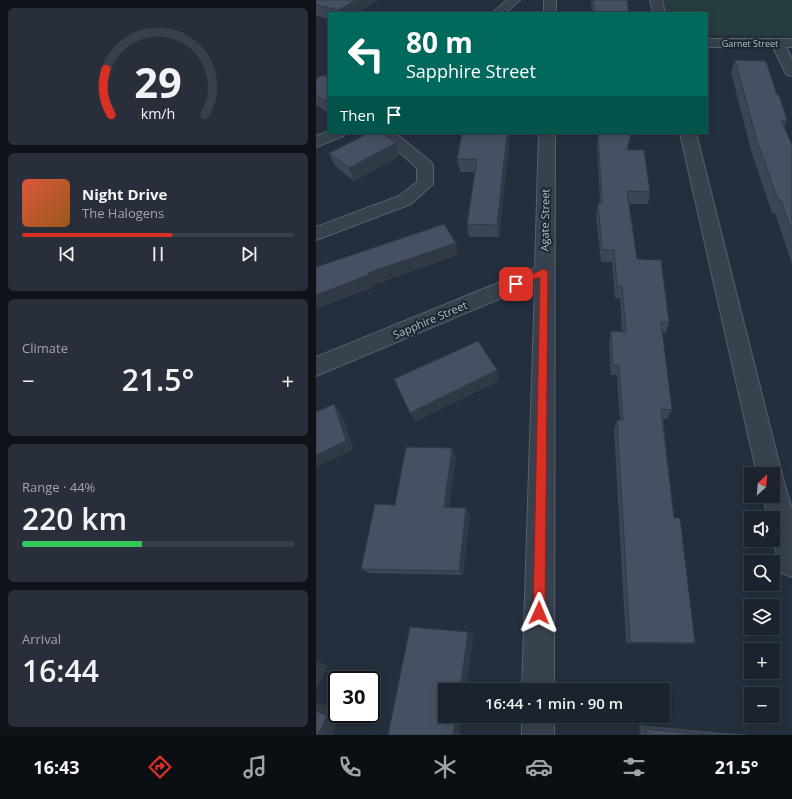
<!DOCTYPE html>
<meta charset="utf-8">
<style>
:root{--surface:#1b232e;--page:#282f3a;--text:#f1f3f6;--muted:#a0a4aa;--line:#39404a;--accent:#d93025}
body{margin:0;font-family:"Open Sans",sans-serif;background:var(--page);color:var(--text);height:100vh;display:flex;flex-direction:column;font-size:15px;white-space:nowrap}
*{box-sizing:border-box;margin:0}
p{font-size:13px;color:var(--muted)}
.icon{flex:none;width:22px;height:22px;fill:none;stroke:currentColor;stroke-width:2;stroke-linecap:round;stroke-linejoin:round}
.map{position:relative;flex:1;overflow:hidden}
.details{display:flex;flex-direction:column;gap:8px;padding:8px;background:#0f1319;width:316px}
.details>*{flex:none}
.guide{position:absolute;left:12px;top:12px;width:380px;height:122px;border-radius:0px;box-shadow:0 2px 10px #0003,0 0 0 1px var(--line);background:#00695c;color:#fff;overflow:hidden}
.needle{width:26px;rotate:26deg}
.fabs{position:absolute;left:428px;top:467px;display:grid;gap:8px}
.fabs a{display:grid;place-items:center;width:36px;height:36px;border-radius:0px;background:var(--surface);box-shadow:0 2px 10px #0003,0 0 0 1px var(--line);font-size:20px}
.speed{position:absolute;left:12px;top:671px;display:flex;gap:8px;font-size:20px;font-weight:700;text-align:center}
.speed>*{display:grid;place-content:center;width:52px;height:52px;border-radius:50%;background:var(--surface);box-shadow:0 2px 10px #0003,0 0 0 1px var(--line);line-height:1}
.speed .limit{border:2px solid #111;border-radius:6px;background:#fff;color:#111}
.pin{position:absolute;display:grid;place-items:center;width:34px;height:34px;color:#fff;margin:-17px;border-radius:8px;box-shadow:0 2px 6px #0006}
.me{position:absolute;width:44px;margin:-22px;rotate:1deg;stroke-linejoin:round;filter:drop-shadow(0 0 3px #0008)}
.turn{display:flex;align-items:center;gap:14px;height:84px;padding:0 12px;font-size:18px}
.turn .icon{width:52px;height:52px;stroke-width:2.5}
.turn b{display:block;font-size:28px;line-height:34px}
.then{display:flex;align-items:center;height:38px;padding:0 12px;background:#0003;gap:8px;font-size:15px}
.big{font-size:30px;font-weight:600;line-height:1.1}
.details .widget{flex:1;display:flex;flex-direction:column;justify-content:center;gap:6px;min-width:0;padding:0 14px;border-radius:6px;background:var(--page)}
.details .dial{align-items:center;gap:0}
.dial svg{height:104px;overflow:visible;fill:none;stroke:var(--line);stroke-width:7;stroke-linecap:round;text-anchor:middle}
.dial text{fill:var(--text);stroke:none}
.song{display:flex;align-items:center;gap:12px}
.cover{width:48px;height:48px;border-radius:6px;background:linear-gradient(135deg,hsl(10 70% 55%),hsl(30 70% 35%))}
.played{height:4px;border-radius:2px;background:linear-gradient(90deg,var(--accent) 55%,var(--line) 55%)}
.keys{display:flex;justify-content:space-around;direction:ltr}
.heat{display:flex;justify-content:space-between;align-items:center;font-size:22px;direction:ltr}
.charge{height:6px;border-radius:3px;background:linear-gradient(90deg,#34c759 44%,var(--line) 0)}
.trip{position:absolute;left:122px;top:683px;width:232px;height:40px;border-radius:0px;background:var(--surface);box-shadow:0 2px 10px #0003,0 0 0 1px var(--line);font-weight:600;line-height:40px;text-align:center}
.menu{display:flex;height:64px;justify-content:space-around;align-items:center;background:#0b0e12;color:var(--muted)}
.menu .icon{width:28px;height:28px}
.menu .selected{color:var(--accent)}
.menu b{font-size:18px;color:var(--text)}
main{display:flex;flex:1;min-height:0}
.map>svg:first-child{display:block}
.green{fill:#263c3f}
.lines{fill:none;stroke-linecap:round;stroke-linejoin:round}
.minor-casing{stroke:#565f6c;stroke-width:2}
.minor{fill:#38414e;fill-rule:evenodd}
.wall{fill:#3b4654}
.shaded-wall{fill:#303945}
.building{fill:#455162;stroke:#303945}
.route{fill:#d93025;stroke:#8d1f18}
.labels{text-anchor:middle;stroke-width:4;stroke-linejoin:round;paint-order:stroke}
.far-street-label{font-size:9px;fill:#b4bcc9;stroke:#1d2633}
.street-label{font-size:11px;fill:#b4bcc9;stroke:#1d2633}
</style>
<main>
<section class="details">
<div class="widget dial"><svg viewBox="0 0 100 80">
<path d="M14 69A42 42 0 1 1 86 69"/>
<path d="M14 69A42 42 0 0 1 10 34" stroke="#d93025"/>
<text x="50" y="56" font-size="32" font-weight="700">29</text>
<text x="50" y="72" font-size="11">km/h</text>
</svg></div>
<div class="widget">
<div class="song"><i class="cover"></i><div><b>Night Drive</b><p>The Halogens</p></div></div>
<div class="played"></div>
<div class="keys"><svg class="icon" aria-label="previous" viewBox="0 0 24 24"><path d="M18 5L8 12l10 7zM5 5v14"/></svg><svg class="icon" aria-label="pause" viewBox="0 0 24 24"><path d="M8 5v14M16 5v14"/></svg><svg class="icon" aria-label="next" viewBox="0 0 24 24"><path d="M6 5l10 7-10 7zM19 5v14"/></svg></div>
</div>
<div class="widget"><p>Climate</p>
<div class="heat"><a>−</a><b class="big">21.5°</b><a>+</a></div>
</div>
<div class="widget"><p>Range · 44%</p><b class="big">220 km</b><div class="charge"></div></div>
<div class="widget"><p>Arrival</p><b class="big">16:44</b></div>
</section>
<div class="map">
<svg width="476" height="735" viewBox="0 0 476 735">
<rect width="100%" height="100%" fill="#242f3e"/>
<!-- green -->
<path class="green" d="M347 0H476V36L391 35V13H350Z"/>
<g class="lines">
<!-- minor casing -->
<g class="minor-casing">
<path id="minor" d="M191 0H204L189 13H176Z
M228 0H240V13H228Z
M334 0H346L349 13H337Z
M391 39H476V47H470L476 59V76L471 75 469 72 457 47H391Z
M13 131V133H30L27 136 0 147V136Z
M62 133H79L115 162 117 166V184L95 204 0 240V227L83 196 101 182V168Z
M223 133H239L238 690H206L219 284 0 376V357L219 268Z
M364 133H380L466 475 476 509V577L466 573C459 555 457 537 457 518H452L447 496H457V474H441Z
M206 716H238V735H206Z"/>
</g>
<!-- minor -->
<use href="#minor" class="minor"/>
</g>
<!-- wall -->
<path class="wall" d="M0 0H62L42 13H13V19L0 16Z
M275 0H311L313 13H276Z
M419 60 461 95 471 120 468 127 476 145V264L459 213H456L436 154 415 72Z
M13 78V113L0 105V79Z
M194 133 183 237H153L151 224 159 172H144L141 159Z
M282 133H315L312 150 334 192 332 204H313L321 259 353 322 350 333H346L356 410 351 419H347L358 518 379 643 372 644 310 643 298 429 301 420H304L301 375H295L293 342 295 331 306 332 304 298H299L296 262H285L280 216 282 203H284L281 143Z
M80 143 84 156 38 181 19 166 13 153Z
M140 456 133 507 154 514 147 575 53 573 45 569Z
M323 725 433 735H324Z"/>
<!-- shaded-wall -->
<path class="shaded-wall" d="M40 0H62L42 13H24L23 10Z
M13 100V108L10 101Z
M191 133H194L183 237 181 225Z
M315 133 309 163 311 150Z
M80 143 84 156 38 181 33 168Z
M140 243 142 255 58 285 52 273Z
M53 275 59 287 0 309V295Z
M181 370 183 381 99 422 94 413Z
M18 404 26 414 38 450 0 467V455Z
M136 448 140 456 132 514 128 507Z
M150 508 154 514 147 575 143 571Z
M152 632 158 634 150 690H144Z
M0 661 12 666 0 690Z
M0 702 21 710V714H25L16 735H2L0 711Z
M140 716H146L143 735H137Z"/>
<!-- building -->
<path class="building" d="M0 0H40L23 10 0 5Z
M277 0H311L313 13H278Z
M419 60 450 61 461 95H463L471 120H465L476 145V232L465 200H462L441 141Z
M7 75 13 78V100L10 101 0 95V79Z
M53 133H65L80 143 33 168 13 153Z
M146 133H191L181 225 151 224 161 159H141Z
M282 133H315L311 150H328L334 192 311 191 321 259 345 260 353 322H345L356 410 345 409 358 518H364L379 643 314 642 301 420H307L303 365H297L295 331 310 332 306 286H301L298 250H286L282 203H286Z
M128 224 140 243 52 273 53 275 0 295V267Z
M162 341 181 370 94 413 78 379Z
M18 404 30 441 0 455V412Z
M90 447 136 448 128 507 150 508 143 571 45 569 59 504 79 505Z
M94 627 152 632 144 690H129V716H140L137 735H72Z
M0 711 11 716 2 735H0Z
M330 729 393 735H330Z"/>
<!-- route -->
<path class="route" d="M228 269 232 272 229 613 228 617 223 619 219 617 217 613 224 277 200 287 196 284 197 282Z"/>
<g class="labels">
<!-- far-street labels -->
<g class="far-street-label">
<text x="434" y="47">Garnet Street</text>
</g>
<!-- street labels -->
<g class="street-label">
<text transform="translate(229 220) rotate(-89)" y="4">Agate Street</text>
<text transform="translate(114 320) rotate(-23)" y="4">Sapphire Street</text>
</g>
</g>
</svg>
<div class="fabs">
<a><svg class="needle" viewBox="-14 -14 28 28"><path d="M0-13l5 13h-10z" fill="#e53935"/><path d="M0 13l5-13h-10z" fill="#a0a4aa"/></svg></a>
<a><svg class="icon" aria-label="sound" viewBox="0 0 24 24"><path d="M4 9h4l5-4v14l-5-4H4zM17 9q2 3 0 6"/></svg></a>
<a><svg class="icon" aria-label="search" viewBox="0 0 24 24"><circle cx="10" cy="10" r="6"/><path d="M15 15l6 6"/></svg></a>
<a><svg class="icon" aria-label="layers" viewBox="0 0 24 24"><path d="M12 4l9 5-9 5-9-5zM3 14l9 5 9-5"/></svg></a>
<a>+</a>
<a>−</a>
</div>
<div class="speed"><div class="limit">30</div></div>
<div class="pin" style="left:200px;top:284px;background:#d93025"><svg class="icon" aria-label="arrive" viewBox="0 0 24 24"><path d="M6 21V4h12l-3 4 3 4H6"/></svg></div>
<svg class="me" style="left:223px;top:613px" viewBox="-20 -20 40 40"><path d="M0-17L14 15 0 8-14 15z" fill="#d93025" stroke="#fff" stroke-width="4"/></svg>
<div class="trip">16:44 · 1 min · 90 m</div>
<div class="guide">
<div class="turn"><svg class="icon" aria-label="left" viewBox="0 0 24 24"><path d="M17 20v-9H6M10 6l-5 5 5 5"/></svg><div><b>80 m</b>Sapphire Street</div></div>
<div class="then">Then<svg class="icon" aria-label="arrive" viewBox="0 0 24 24"><path d="M6 21V4h12l-3 4 3 4H6"/></svg></div>
</div>
</div>
</main>
<nav class="menu">
<b>16:43</b>
<svg class="icon selected" aria-label="directions" viewBox="0 0 24 24"><path d="M12 3l9 9-9 9-9-9zM9 14v-3h6M13 9l2 2-2 2"/></svg>
<svg class="icon" aria-label="music" viewBox="0 0 24 24"><path d="M9 18V5l10-2v13"/><circle cx="6" cy="18" r="3"/><circle cx="16" cy="16" r="3"/></svg>
<svg class="icon" aria-label="phone" viewBox="0 0 24 24"><path d="M5 4h4l2 5-3 2q2 4 5 5l2-3 5 2v4C11 20 4 13 5 4z"/></svg>
<svg class="icon" aria-label="climate" viewBox="0 0 24 24"><path d="M12 3v18M4 7l16 10M4 17L20 7"/></svg>
<svg class="icon" aria-label="car" viewBox="0 0 24 24"><path d="M5 17H2v-5l4-1 3-4h7l3 4 3 1v5h-3M9 17h6M6 11h13"/><circle cx="7" cy="17" r="2"/><circle cx="17" cy="17" r="2"/></svg>
<svg class="icon" aria-label="filters" viewBox="0 0 24 24"><path d="M4 7h16M4 17h16"/><circle cx="9" cy="7" r="2"/><circle cx="15" cy="17" r="2"/></svg>
<b>21.5°</b>
</nav>
